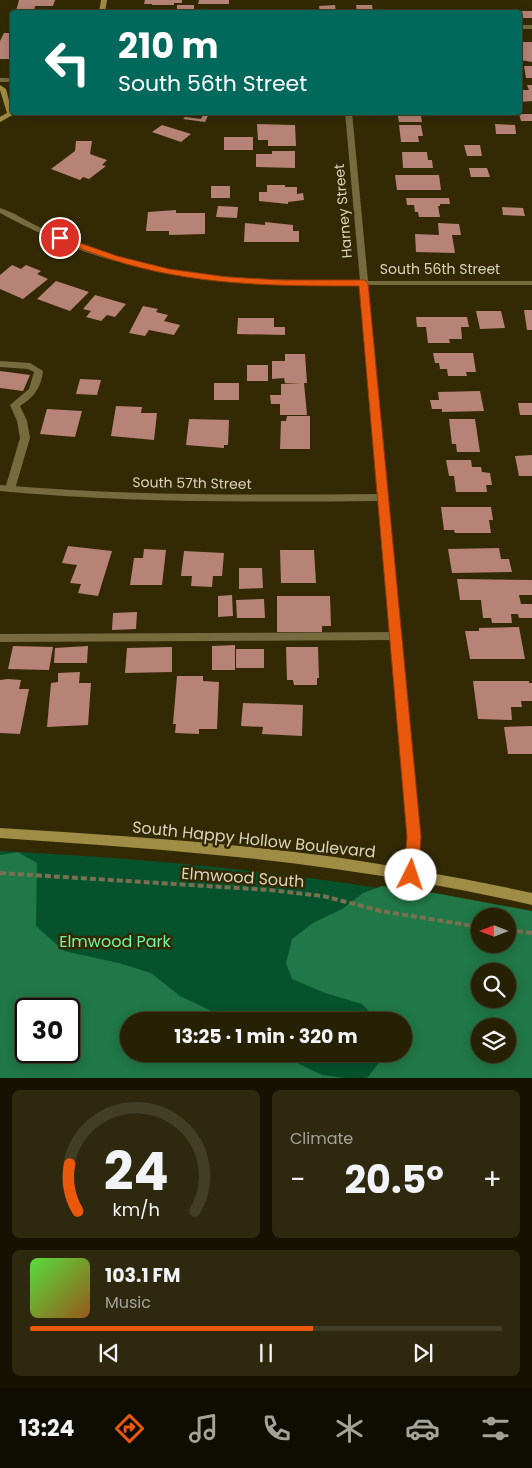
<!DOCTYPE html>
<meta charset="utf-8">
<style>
:root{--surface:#262004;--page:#2e280e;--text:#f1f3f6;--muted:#a4a39a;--line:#423e26;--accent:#ea580c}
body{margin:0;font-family:Poppins,sans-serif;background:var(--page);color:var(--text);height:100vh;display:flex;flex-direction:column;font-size:19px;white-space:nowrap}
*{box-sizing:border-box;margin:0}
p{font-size:16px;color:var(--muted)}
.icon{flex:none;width:28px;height:28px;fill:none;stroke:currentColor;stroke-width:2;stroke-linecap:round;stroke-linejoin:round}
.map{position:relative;height:1078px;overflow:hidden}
.sheet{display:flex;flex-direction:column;gap:12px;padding:12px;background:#151202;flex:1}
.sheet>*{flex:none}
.hud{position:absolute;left:10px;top:10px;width:512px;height:105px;border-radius:5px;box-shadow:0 2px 12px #0003,0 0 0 1px var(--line);background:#00695c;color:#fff;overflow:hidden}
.needle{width:32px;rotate:270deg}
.controls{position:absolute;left:471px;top:908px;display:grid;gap:10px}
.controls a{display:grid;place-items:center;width:45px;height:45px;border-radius:50%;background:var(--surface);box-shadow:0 2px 12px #0003,0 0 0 1px var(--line);font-size:25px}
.speed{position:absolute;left:15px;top:998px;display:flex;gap:10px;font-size:25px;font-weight:700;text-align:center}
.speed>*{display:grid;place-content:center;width:65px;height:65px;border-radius:50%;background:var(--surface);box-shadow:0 2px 12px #0003,0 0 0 1px var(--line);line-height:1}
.speed .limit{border:2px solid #111;border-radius:8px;background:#fff;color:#111}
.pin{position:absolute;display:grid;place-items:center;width:42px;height:42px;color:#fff;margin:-21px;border:2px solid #fff;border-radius:50%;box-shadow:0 1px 5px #0007}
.me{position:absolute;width:55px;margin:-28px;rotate:4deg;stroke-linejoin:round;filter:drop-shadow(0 0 4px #0008)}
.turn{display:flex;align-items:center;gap:18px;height:105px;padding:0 25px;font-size:22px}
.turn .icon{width:65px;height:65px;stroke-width:2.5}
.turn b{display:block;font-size:35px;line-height:42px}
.big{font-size:38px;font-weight:700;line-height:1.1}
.sheet .widget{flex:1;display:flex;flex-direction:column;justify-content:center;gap:8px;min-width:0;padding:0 18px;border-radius:8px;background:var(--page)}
.sheet .dial{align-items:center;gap:0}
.dial svg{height:130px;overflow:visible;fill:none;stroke:var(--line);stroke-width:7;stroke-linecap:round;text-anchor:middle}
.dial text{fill:var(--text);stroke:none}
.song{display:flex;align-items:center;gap:15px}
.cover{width:60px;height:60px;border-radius:8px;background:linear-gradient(135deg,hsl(110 70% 55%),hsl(30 70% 35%))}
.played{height:5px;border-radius:2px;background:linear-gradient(90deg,var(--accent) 60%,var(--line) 60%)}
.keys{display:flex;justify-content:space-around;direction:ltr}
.heat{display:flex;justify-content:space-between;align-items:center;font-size:28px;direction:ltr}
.sheet .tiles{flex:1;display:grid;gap:12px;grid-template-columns:1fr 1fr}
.widget:last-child{grid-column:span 2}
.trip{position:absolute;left:120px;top:1012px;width:292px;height:50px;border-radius:25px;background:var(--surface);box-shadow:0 2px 12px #0003,0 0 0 1px var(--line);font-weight:700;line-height:50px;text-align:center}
.tab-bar{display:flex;height:80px;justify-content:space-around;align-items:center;background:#0f0d02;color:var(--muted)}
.tab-bar .icon{width:35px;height:35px}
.tab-bar .current{color:var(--accent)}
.tab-bar b{font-size:22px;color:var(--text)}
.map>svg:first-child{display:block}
.green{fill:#05522c;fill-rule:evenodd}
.forest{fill:#207747;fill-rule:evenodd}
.building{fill:#b68376}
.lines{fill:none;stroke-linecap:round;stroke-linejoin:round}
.path{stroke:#787050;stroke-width:4;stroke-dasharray:6 3;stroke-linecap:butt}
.lane{fill:#766a3f;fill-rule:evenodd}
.street{fill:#766a3f;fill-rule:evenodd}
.secondary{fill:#a08d45;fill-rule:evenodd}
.route{fill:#ea580c;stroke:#983908}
.labels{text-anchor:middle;stroke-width:5;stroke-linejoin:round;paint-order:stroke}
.street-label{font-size:14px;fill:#dbd4bc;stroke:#332a05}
.near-street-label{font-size:16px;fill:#dbd4bc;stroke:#332a05}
.near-park-label{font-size:16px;fill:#6bf7a3;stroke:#332a05}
</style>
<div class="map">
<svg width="532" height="1078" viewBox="0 0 532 1078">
<rect width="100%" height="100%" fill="#332a05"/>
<!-- green -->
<path class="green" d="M0 851C179 860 357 878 532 917V1078H0ZM480 916H508V944H480ZM480 971H508V999H480ZM26 1009H69V1051H26ZM129 1021H404V1054H129ZM480 1026H508V1054H480Z"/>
<!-- forest -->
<path class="forest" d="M18 852 37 863 36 926 64 951 119 963 151 973 180 996 233 1021H129V1054H279L322 1075 345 1078H0V855ZM26 1009H69V1051H26Z
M382 886 435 893 532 911V1078H367L386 1054H404V1021H379L362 1004 325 993 292 979 286 963 292 939 313 923 342 909 363 893ZM480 916H508V944H480ZM480 971H508V999H480ZM480 1026H508V1054H480Z"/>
<!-- building -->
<path class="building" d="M19 0H55L53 6H35L34 11H16Z
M145 0H182V3H174V5H152V4H144Z
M199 0H229V4H198Z
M177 5H194V12H177Z
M335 5 336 12H320L319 6Z
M356 5H372L373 12H357Z
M520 11H532V18H520Z
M4 33H12V59H0V41Z
M520 42H532V62L520 60Z
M524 66H532V78H526Z
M527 85H532V101L520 102V90H529Z
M397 112H418V116H421L422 122H399Z
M204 113 209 114 205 122 183 119 185 117 201 119Z
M519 114H532V121H521Z
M257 124 295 125 296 146H268V140H258Z
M495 124 515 125 516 134H496Z
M162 125 191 134 181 142 152 132Z
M399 125H421L423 136H418L419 142H401Z
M224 137H253V150H224Z
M76 141H92L90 154 107 160 102 165 106 166 89 179 83 177 80 180 51 169 75 151Z
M464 145H480L482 156H467Z
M272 151H295V168L256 167V154H272Z
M402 152H427L428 160H432L433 168H403Z
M469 168H487L490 177H471Z
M395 175H439L441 190H397Z
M267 185H285V187H297V194L303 193 304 200 288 202V204L259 201V192H267Z
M211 186H230V198H211Z
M406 198H449L450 204H440V206H438L440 217H419L418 212H415L414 205H407Z
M218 206 238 207 237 218 216 217Z
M502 207 523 208 525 216 503 215Z
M176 210V213H205V234L169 235V231H146L148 212Z
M265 222 293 225V231H299V242H244L245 223 265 225Z
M438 223 459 224 461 235H452L455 253 416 252 415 234 439 235Z
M12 265 21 269 26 265 41 271 37 274 48 279 23 299 0 289V275Z
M56 281 89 292 70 311 37 299Z
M95 295 126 304 115 317 107 315 101 321 86 317 91 311 83 309Z
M143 306 158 309 156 312 168 315 164 321 180 325 174 335 149 330 145 336 129 333Z
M524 310H532V330H527Z
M476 311H501L505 328 480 329Z
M416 317H467L469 327H461L462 339H449L450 343H428L426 327H417Z
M238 318H274V327H285V335L237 334Z
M433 353H473L476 372H466L467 376H448L447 369H440L439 363H435Z
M285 354H305L307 383H304L307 415H280V404H271L270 395H281V384L301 383H285L284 378 272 379V361H285Z
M247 365H268V381H247Z
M0 371 30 375 23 391 0 388Z
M80 379 101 380 97 395 76 394Z
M214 383H239V400H214Z
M480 391 484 411 442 412V409H432L430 400H439L438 392Z
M518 403H532V415H520Z
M116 406 142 407 141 413H157L154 440 111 436Z
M47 409 82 411 75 437 40 434Z
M287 416H310V449H280L281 421H286Z
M189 419 229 420 228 445H224V448L186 445Z
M449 419H475L480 452H457L456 444H452Z
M532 455V476H519L515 456Z
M446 460H471L472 467H481L482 472 490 473 492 485H486L487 492H456L454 476H449Z
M441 507H491L493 520H489L491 533H455L454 530H444Z
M68 546 112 551 98 596 78 593 81 584 70 583 77 565 62 563Z
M499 548 501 559H509L512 572 452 573 448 549Z
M144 549 166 550 162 585H130L134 558H143Z
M280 550H314L316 583H281Z
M184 551 224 553 222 576H213L212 587 191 586 192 576H181Z
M239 568H262L263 588 239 589Z
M457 579 532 580V595H519L521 604H532V618H519L518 614H511L512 623H492L491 618H483L481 600H460Z
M232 595 233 616 218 617V596Z
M277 596H330L331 626H322V632H277Z
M264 599 265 618H237L236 600Z
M137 612 136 629 112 630 113 613Z
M519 627 525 659H470L465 631H479V628Z
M235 645V670H212V646Z
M13 646 53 647 49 670 8 669Z
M88 646 87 663H54L55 648Z
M172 647V672L125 673 127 648Z
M286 647H318L319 678H317V685H294L293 680H287Z
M236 649H264V668H236Z
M80 672 79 683H91L88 725 47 727 51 683 58 682V673Z
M177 676H203V681L219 682 217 729H199V734L175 733 176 724H173Z
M8 679 21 680 19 689H29L20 734 0 733V680Z
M473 681H529V683H532V701H521L522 707H511L512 720 478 719Z
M243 703 303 705 302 736 262 734 263 727 241 726Z
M532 726V754H508L504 727Z"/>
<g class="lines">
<!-- path -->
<path class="path" d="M0 873 270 890 323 896 381 911 480 927
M508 930 532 933"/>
<!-- lane -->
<path class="lane" d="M0 361 30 363 43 371C41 388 34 397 20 406L27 421 30 438 15 489 10 492 5 489 20 438 17 421 10 405 29 389 34 372 28 369 0 367Z
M397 632 401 633 402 636 401 639 397 640 0 642V634Z"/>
<!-- street -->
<path class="street" d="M520 25H532V29H520Z
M0 78H12V82H0Z
M345 112H352L368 281H532V285H368L420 837 417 875 415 879 411 881 407 879 405 875 408 837 379 501C253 502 126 503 0 491V485C126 496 252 495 379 494L360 285C273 285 185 283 101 257 66 246 32 230 0 213V208C13 212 25 220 37 226 59 236 81 245 104 253 186 280 274 280 360 281Z"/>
<!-- secondary -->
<path class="secondary" d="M101 0H107L105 12H99Z
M0 85 6 89 12 112H18L0 122V117L7 113 0 90Z
M0 828C112 835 224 842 335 857 401 867 467 879 532 893V905C467 890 401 878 335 869 224 853 112 846 0 838Z"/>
</g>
<!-- route -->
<path class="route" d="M60 236 117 256 169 269 227 277 280 280H364L368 283 421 837 418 875 416 880 411 881 406 880 404 875 407 837 359 286C296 286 232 286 169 274 130 267 94 254 57 240V237Z"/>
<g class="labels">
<!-- street labels -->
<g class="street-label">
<text transform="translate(343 211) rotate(-95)" y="5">Harney Street</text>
<text x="440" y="274">South 56th Street</text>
<text transform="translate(192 483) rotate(1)" y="5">South 57th Street</text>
</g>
<!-- near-street labels -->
<g class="near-street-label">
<text transform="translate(254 839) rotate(6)" y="6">South Happy Hollow Boulevard</text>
<text transform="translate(243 877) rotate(4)" y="6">Elmwood South</text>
</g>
<!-- near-park labels -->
<g class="near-park-label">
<text x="115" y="947">Elmwood Park</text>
</g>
</g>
</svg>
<div class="controls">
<a><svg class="needle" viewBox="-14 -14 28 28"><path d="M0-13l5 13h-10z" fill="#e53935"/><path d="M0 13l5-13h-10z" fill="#a4a39a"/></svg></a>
<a><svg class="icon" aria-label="search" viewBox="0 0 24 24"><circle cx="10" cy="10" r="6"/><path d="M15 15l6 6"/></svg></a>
<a><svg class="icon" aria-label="layers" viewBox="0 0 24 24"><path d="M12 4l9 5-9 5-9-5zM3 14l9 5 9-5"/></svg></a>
</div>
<div class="speed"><div class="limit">30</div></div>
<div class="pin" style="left:60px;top:238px;background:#d93025"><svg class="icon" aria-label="arrive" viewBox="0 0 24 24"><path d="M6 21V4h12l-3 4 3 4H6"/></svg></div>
<svg class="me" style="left:411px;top:875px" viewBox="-20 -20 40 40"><circle r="19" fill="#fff"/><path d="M0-13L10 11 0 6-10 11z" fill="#ea580c"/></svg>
<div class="trip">13:25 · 1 min · 320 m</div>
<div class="hud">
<div class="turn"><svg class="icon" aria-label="left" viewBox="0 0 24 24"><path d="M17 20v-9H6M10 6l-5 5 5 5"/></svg><div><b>210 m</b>South 56th Street</div></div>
</div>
</div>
<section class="sheet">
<div class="tiles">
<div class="widget dial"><svg viewBox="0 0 100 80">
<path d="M14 69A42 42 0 1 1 86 69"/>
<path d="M14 69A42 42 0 0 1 9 40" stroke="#ea580c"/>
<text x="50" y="56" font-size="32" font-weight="700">24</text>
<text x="50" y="72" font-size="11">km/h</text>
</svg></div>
<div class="widget"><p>Climate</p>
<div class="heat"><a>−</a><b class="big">20.5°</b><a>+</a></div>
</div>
<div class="widget">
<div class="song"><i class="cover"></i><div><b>103.1 FM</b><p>Music</p></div></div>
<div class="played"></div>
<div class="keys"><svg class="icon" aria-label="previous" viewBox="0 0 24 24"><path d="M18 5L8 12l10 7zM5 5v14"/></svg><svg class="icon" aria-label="pause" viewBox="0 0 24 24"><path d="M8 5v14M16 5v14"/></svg><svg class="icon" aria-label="next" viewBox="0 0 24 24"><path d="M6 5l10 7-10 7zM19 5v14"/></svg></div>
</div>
</div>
</section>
<nav class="tab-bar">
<b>13:24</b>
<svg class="icon current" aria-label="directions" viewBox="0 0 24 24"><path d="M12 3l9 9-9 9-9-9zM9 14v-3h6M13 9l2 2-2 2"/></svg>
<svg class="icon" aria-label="music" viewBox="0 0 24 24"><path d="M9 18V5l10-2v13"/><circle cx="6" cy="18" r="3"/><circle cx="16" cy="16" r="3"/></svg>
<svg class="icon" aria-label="phone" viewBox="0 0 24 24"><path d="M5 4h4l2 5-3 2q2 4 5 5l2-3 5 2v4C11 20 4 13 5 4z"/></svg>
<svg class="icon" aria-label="climate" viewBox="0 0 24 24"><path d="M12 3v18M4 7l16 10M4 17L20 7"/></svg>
<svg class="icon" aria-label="car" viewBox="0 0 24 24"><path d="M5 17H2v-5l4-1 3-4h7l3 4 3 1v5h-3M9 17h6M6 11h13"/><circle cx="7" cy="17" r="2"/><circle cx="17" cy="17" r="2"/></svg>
<svg class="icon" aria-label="filters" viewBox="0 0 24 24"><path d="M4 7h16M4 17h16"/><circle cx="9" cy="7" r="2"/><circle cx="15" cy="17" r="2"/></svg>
</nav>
